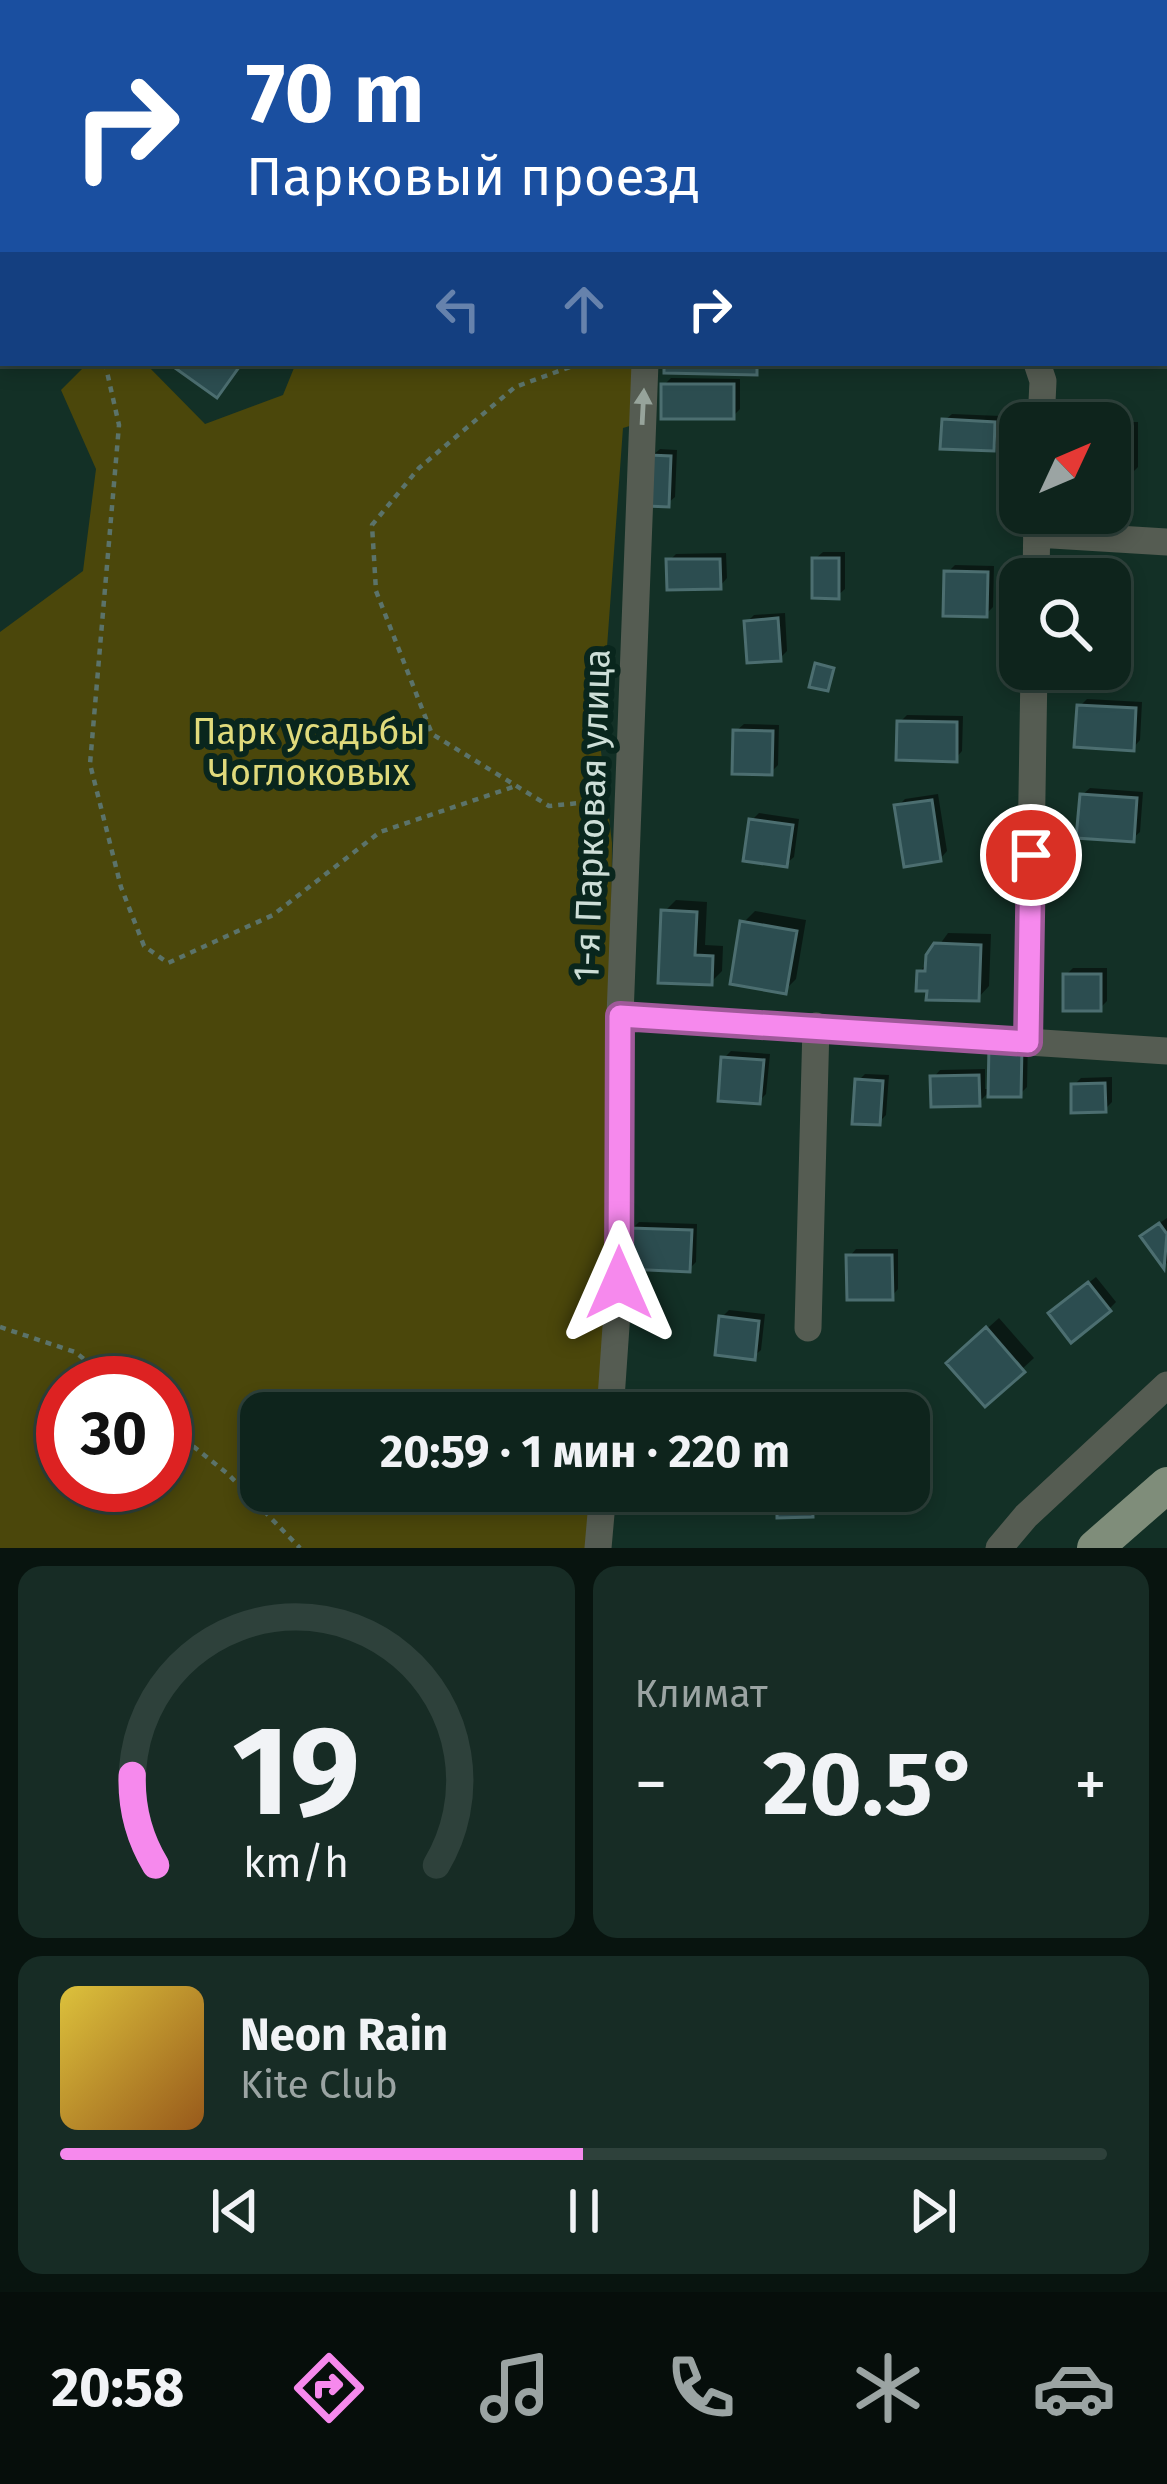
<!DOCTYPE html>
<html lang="ru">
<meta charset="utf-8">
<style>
:root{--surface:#0e241c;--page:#172c25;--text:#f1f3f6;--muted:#9ba4a3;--line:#2e413b;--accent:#f689ed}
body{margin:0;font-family:"Fira Sans",sans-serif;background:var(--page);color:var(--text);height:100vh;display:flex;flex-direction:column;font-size:45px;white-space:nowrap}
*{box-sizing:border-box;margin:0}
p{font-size:39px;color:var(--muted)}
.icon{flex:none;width:66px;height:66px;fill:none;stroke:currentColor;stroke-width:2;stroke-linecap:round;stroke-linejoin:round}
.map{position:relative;height:1548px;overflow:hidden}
.details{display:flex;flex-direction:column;gap:18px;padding:18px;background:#08140f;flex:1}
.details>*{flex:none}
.top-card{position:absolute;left:0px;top:0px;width:1167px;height:366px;box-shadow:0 6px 18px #0003,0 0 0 3px var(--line);background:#1a4fa0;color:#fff;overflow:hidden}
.needle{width:78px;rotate:46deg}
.fabs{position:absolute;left:999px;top:402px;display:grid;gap:24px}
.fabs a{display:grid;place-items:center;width:132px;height:132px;border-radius:24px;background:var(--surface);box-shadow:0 6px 18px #0003,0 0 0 3px var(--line);font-size:60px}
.speed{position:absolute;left:36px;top:1356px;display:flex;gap:24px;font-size:60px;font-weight:700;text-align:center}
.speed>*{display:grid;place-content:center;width:156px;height:156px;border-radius:50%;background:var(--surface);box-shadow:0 6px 18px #0003,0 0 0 3px var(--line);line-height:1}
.speed .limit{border:18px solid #d22;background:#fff;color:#111}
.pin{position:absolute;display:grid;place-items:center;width:102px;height:102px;color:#fff;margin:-51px;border:6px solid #fff;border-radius:50%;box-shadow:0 3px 12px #0007}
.me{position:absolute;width:132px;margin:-66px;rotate:0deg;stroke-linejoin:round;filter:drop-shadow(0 0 9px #0008)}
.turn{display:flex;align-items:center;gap:42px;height:252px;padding:0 48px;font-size:54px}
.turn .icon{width:156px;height:156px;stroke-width:2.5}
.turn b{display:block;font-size:84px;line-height:102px}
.lanes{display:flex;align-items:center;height:114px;padding:0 48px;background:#0003;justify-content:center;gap:60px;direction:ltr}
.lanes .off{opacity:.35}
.big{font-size:90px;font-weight:700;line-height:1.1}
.details .card{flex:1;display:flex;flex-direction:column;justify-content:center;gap:18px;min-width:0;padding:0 42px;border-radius:24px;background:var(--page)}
.details .dial{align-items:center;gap:0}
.dial svg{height:312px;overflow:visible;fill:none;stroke:var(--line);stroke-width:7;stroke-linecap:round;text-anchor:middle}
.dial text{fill:var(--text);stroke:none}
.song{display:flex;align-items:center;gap:36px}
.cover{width:144px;height:144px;border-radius:18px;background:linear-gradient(135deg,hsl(50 70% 55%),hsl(30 70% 35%))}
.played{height:12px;border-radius:6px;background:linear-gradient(90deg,var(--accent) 50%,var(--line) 50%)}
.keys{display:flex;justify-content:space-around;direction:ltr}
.heat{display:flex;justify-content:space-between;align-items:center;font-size:66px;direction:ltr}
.details .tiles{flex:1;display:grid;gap:18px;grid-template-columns:1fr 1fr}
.card:last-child{grid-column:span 2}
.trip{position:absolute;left:240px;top:1392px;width:690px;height:120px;border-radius:24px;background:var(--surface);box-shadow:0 6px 18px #0003,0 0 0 3px var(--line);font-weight:700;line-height:120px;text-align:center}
.tabs{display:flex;height:192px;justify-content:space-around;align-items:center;background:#060e0b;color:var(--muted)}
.tabs .icon{width:84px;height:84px}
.tabs .on{color:var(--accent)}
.tabs b{font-size:54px;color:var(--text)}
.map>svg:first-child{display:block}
.green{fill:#4b470b;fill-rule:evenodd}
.shadow{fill:#0007}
.building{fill:#2c4d50;stroke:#4c6e70;stroke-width:3}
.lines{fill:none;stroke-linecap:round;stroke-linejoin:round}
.path{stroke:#5b736a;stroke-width:4.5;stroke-dasharray:6 6;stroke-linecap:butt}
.minor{stroke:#555c52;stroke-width:27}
.major{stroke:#7f8d7a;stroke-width:36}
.oneway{fill:#97a49b}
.route-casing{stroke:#a0599a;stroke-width:30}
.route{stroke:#f689ed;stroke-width:21}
.labels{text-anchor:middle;stroke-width:12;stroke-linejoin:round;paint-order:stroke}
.park-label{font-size:36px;fill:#e0da7b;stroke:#09261d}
.street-label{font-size:36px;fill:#cdded7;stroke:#09261d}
</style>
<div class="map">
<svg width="1167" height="1548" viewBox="0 0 1167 1548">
<rect width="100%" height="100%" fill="#133026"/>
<!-- green -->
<path class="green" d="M88 363H145L205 424 283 395 296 363H637L633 425 623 428 600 743 612 843 608 1325 599 1413H261V1491H591L585 1548H0V632L83 571 96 469 61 390ZM63 1383H165V1485H63Z"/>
<!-- shadow -->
<path class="shadow" d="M185 0H229L185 3Z
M468 0H503L468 3Z
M3 220V290L0 291V223Z
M671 378 740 379V409L733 416 664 385Z
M952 414 1001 416 1000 441 993 448 944 421Z
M1096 422H1138V467L1131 474 1110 475V423Z
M660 449 677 450 675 497 667 504 652 456Z
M823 552H845V589L837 596 815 559Z
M726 553 727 578 720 586 669 561 676 554Z
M955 565 994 566 993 607 986 614 947 573Z
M1110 595H1128V636L1121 643H1110Z
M785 613 787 651 780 658 747 622 754 615Z
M1087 699 1142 702 1140 740 1133 748 1080 706Z
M907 715 963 716 962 751 955 759 900 722Z
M744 724 779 725 778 765 771 772 736 731Z
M1090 788 1143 792 1140 832 1132 839 1082 795Z
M938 794 947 851 940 859 898 806 905 799Z
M759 813 799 819 794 857 786 864 751 821Z
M676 900 707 902 705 945 723 946 722 971 711 982 664 912Z
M755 911 806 920 796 979 785 990 743 923Z
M948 933 991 934 989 986 978 998 920 972Z
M1073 968H1107V1001L1100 1008 1066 975Z
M1028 1040 1027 1087 1020 1094H987L978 1103 933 1078 940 1070 985 1069V1089H991Z
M731 1051 770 1054 766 1094 759 1101 724 1058Z
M865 1074 889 1075 886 1115 879 1122 858 1081Z
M1112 1077V1102L1105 1109 1074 1085 1081 1078Z
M1167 1218V1263L1164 1265 1151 1229Z
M639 1222 697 1224 696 1262 689 1269 632 1229Z
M856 1249H898V1289L891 1297 849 1257Z
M1096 1277 1116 1302 1109 1309 1059 1306Z
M729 1310 765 1314 761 1350 753 1357 722 1317Z
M999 1318 1034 1358 985 1403 961 1352Z
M780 1491H818L819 1507 812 1514Z"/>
<!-- building -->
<path class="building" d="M168 363H242L217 398Z
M664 363H757V375L664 373Z
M661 384H734V419H661Z
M942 419 995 422 994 451 940 449Z
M1110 427H1132V477L1110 478Z
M649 455 671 456 669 507 647 506Z
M812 558H839V599L812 598Z
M666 559H720L721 589 667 590Z
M944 571 988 572 987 617 943 616Z
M1110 601H1122V646H1110Z
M778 618 781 661 747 663 744 621Z
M815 663 834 668 828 691 809 687Z
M1077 705 1136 708 1134 751 1074 747Z
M897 721 957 722V762L896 760Z
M733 730 773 731 772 775 732 774Z
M1080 794 1137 798 1134 842 1076 838Z
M932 800 941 861 904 867 894 805Z
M749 819 793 825 787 867 743 861Z
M661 910 697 912 695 955 713 956 712 985 658 983Z
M740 921 797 931 786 994 730 984Z
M934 943 981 945 979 1001 926 1000 927 991H916L917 971H925L926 955Z
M1063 974H1101V1011H1063Z
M989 1045 1022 1046 1021 1097H988Z
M721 1057 764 1060 760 1104 718 1101Z
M979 1075 980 1106 931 1107 930 1076Z
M855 1079 883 1081 880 1125 852 1124Z
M1105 1083 1106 1112 1071 1113V1084Z
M1159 1223 1167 1234 1164 1269 1140 1236Z
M629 1228 692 1230 690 1272 627 1269Z
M846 1255H892L893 1300H847Z
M1088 1282 1111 1311 1071 1343 1048 1313Z
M719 1316 759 1321 755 1360 715 1355Z
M986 1327 1025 1372 985 1407 946 1363Z
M615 1491H652L649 1513 613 1508Z
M777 1491H812L813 1517 777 1518Z"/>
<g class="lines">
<!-- path -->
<path class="path" d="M645 0 646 3
M0 122H3
M0 225H3
M0 311 3 310
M105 363 119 425 90 764 121 887 144 946 168 963 273 915 380 832 516 786
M581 363 515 387 419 468 372 525 376 591 432 734 549 806 600 801
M0 1327 75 1352 114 1383
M165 1424 228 1474 300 1548"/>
<!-- minor -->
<path class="minor" d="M1037 363 1043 381 1041 423
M1036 534 1167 542
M1036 579 1037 513
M620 1016 1167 1051
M1028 1042 1034 669
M808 1328 816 1026
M610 1413 619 1283 620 1016 645 363
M598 1548 603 1491
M999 1548 1026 1516 1167 1385"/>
<!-- major -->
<path class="major" d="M0 72H3
M1164 104H1167
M1095 1548 1167 1485"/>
</g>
<!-- one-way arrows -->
<defs><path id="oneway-solid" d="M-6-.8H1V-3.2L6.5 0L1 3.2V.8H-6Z" transform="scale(3)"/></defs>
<use class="oneway" href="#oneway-solid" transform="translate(643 407) rotate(-87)"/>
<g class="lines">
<!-- route casing -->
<g class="route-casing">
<path id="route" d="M619 1283 620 1016 1028 1042 1031 855"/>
</g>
<!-- route -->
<use href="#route" class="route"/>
</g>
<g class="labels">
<!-- park labels -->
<g class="park-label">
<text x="309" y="744">Парк усадьбы<tspan x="309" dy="41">Чоглоковых</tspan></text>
</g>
<!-- street labels -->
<g class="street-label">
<text transform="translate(591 815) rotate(-88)" y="13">1-я Парковая улица</text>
</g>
</g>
</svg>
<div class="fabs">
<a><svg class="needle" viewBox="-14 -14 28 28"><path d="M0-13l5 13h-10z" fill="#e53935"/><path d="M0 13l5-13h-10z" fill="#9ba4a3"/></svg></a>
<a><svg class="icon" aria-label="search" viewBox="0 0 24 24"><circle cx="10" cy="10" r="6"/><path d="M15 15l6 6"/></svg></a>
</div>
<div class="speed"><div class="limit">30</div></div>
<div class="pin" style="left:1031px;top:855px;background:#d93025"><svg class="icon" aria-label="arrive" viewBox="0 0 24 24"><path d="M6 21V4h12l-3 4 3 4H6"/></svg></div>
<svg class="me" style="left:619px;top:1283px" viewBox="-20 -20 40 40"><path d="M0-17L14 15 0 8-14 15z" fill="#f689ed" stroke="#fff" stroke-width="4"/></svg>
<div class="trip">20:59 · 1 мин · 220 m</div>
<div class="top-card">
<div class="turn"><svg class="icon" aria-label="right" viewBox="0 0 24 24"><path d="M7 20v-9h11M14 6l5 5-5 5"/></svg><div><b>70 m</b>Парковый проезд</div></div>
<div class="lanes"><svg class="icon off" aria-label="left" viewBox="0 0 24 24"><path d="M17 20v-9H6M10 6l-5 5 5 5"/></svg><svg class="icon off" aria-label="ahead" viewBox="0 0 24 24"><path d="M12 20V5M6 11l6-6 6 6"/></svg><svg class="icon" aria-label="right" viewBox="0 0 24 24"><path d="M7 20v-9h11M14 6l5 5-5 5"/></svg></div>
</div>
</div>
<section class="details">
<div class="tiles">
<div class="card dial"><svg viewBox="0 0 100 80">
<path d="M14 69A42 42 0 1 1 86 69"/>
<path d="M14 69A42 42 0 0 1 8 46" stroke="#f689ed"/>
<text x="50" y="56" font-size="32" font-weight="700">19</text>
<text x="50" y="72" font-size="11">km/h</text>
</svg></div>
<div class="card"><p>Климат</p>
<div class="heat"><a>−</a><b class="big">20.5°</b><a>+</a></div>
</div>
<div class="card">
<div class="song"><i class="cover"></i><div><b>Neon Rain</b><p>Kite Club</p></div></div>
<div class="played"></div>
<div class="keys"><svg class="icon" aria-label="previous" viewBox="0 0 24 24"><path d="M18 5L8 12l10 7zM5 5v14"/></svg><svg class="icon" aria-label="pause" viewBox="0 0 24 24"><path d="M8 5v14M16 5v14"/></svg><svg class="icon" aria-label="next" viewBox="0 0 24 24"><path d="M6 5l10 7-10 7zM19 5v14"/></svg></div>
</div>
</div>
</section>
<nav class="tabs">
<b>20:58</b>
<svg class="icon on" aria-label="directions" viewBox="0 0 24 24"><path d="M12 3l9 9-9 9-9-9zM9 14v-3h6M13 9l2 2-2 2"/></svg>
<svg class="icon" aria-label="music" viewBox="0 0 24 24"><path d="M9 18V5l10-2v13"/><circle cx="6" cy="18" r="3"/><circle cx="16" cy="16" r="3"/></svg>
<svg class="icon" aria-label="phone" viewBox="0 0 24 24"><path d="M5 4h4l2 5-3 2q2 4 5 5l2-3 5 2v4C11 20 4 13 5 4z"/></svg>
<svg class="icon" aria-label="climate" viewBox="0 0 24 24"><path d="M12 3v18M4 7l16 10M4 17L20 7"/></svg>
<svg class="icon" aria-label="car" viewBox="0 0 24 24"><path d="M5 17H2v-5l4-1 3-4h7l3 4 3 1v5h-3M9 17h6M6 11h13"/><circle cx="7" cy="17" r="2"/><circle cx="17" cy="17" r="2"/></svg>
</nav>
